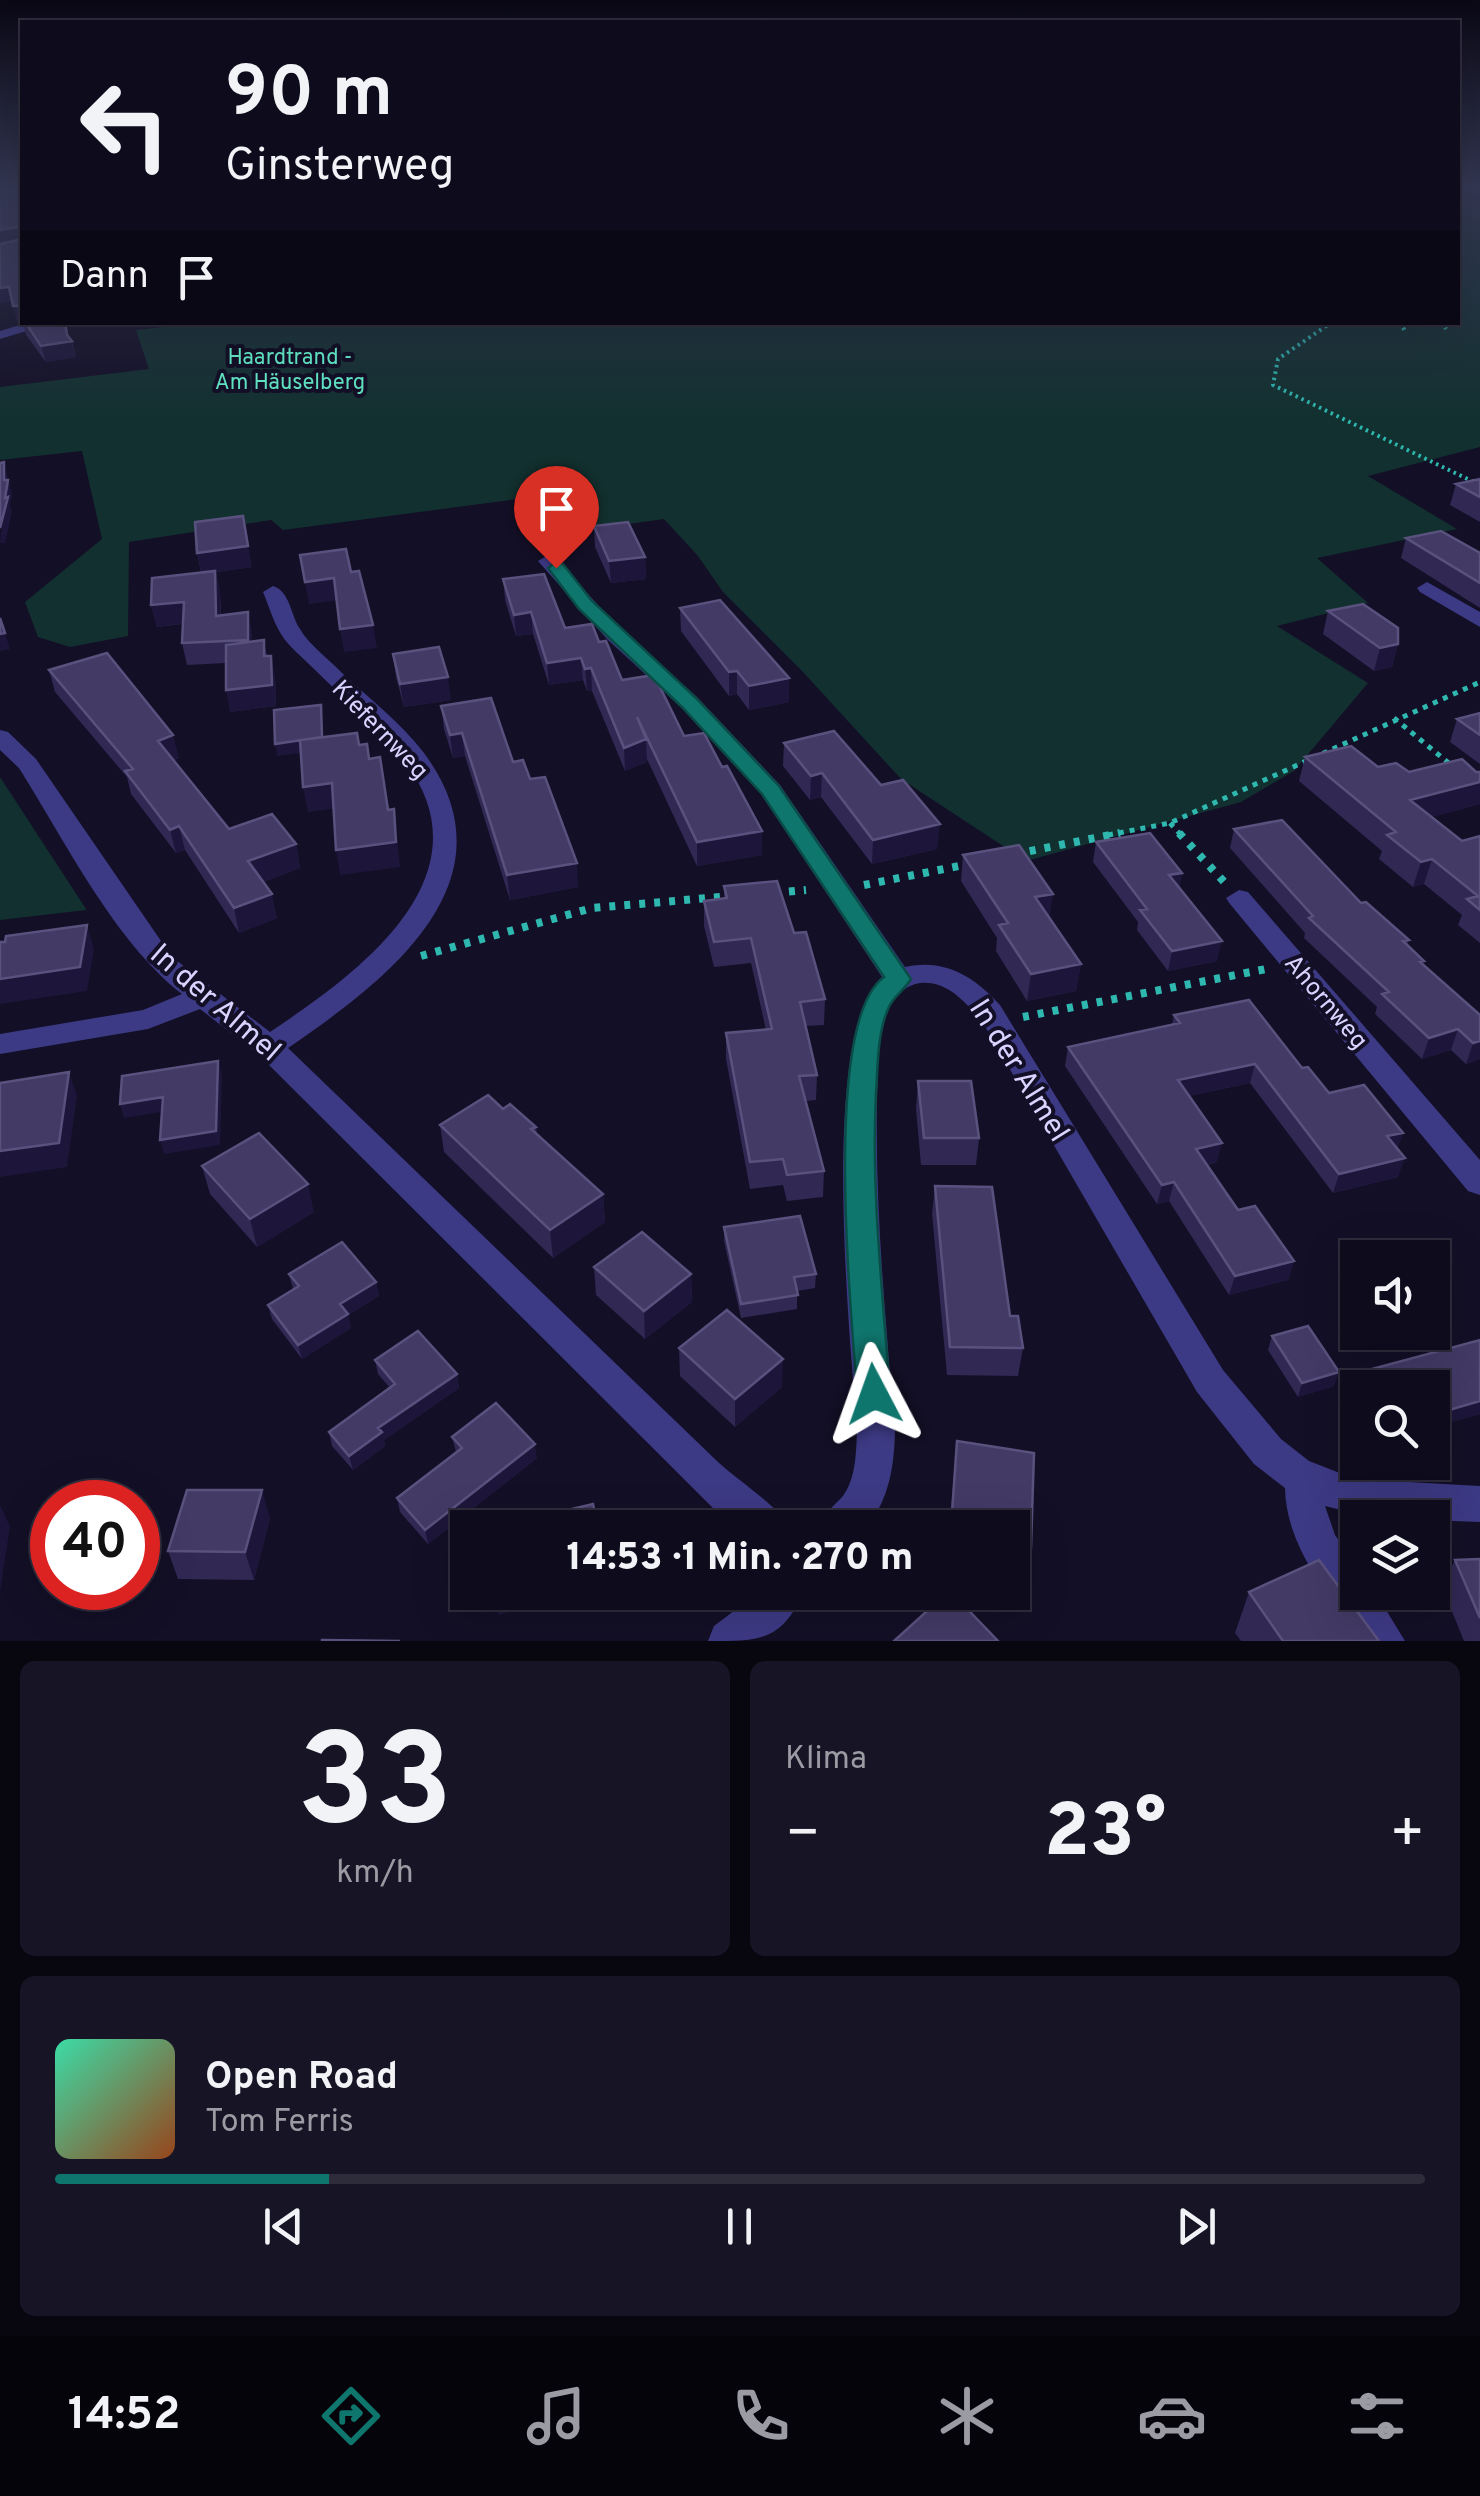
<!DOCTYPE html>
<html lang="de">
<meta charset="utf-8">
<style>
:root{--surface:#0e0b1c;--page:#171425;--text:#f1f3f6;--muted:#9b9ba3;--line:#2e2b3b;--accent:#0f766e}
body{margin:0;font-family:Overpass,sans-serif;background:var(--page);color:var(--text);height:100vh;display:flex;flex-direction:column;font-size:38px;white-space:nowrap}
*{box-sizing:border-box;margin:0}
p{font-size:32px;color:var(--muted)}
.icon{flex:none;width:55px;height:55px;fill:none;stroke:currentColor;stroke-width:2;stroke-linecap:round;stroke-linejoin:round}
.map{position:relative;height:1641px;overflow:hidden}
.details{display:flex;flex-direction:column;gap:20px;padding:20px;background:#08060f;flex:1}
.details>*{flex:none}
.banner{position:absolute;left:20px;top:20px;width:1440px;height:305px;border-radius:0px;box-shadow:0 10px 40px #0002,0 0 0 2px var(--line);background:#0e0b1c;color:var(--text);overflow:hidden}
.buttons{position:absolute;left:1340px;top:1240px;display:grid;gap:20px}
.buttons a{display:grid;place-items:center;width:110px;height:110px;border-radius:0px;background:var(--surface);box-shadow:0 10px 40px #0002,0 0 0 2px var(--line);font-size:50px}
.speed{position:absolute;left:30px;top:1480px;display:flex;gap:20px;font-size:50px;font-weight:700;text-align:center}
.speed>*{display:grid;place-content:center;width:130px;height:130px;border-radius:50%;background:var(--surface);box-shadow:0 10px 40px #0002,0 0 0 2px var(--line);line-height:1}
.speed .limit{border:15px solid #d22;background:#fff;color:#111}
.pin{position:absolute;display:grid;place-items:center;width:85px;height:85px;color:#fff;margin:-102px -42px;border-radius:50% 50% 50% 0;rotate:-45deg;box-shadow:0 0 10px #0007}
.pin .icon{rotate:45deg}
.me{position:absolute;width:110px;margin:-55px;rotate:356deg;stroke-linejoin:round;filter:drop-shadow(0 0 8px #0008)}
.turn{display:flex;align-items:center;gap:35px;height:210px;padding:0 40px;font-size:45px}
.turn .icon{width:130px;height:130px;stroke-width:2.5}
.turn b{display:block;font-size:70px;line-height:85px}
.then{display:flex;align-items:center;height:95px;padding:0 40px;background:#0003;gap:20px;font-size:38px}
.big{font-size:75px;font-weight:800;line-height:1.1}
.details .card{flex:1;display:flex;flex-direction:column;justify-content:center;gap:15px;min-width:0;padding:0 35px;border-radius:15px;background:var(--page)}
.details .dial{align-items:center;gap:0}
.dial b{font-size:130px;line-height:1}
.song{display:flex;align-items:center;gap:30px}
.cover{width:120px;height:120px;border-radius:15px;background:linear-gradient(135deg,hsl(160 70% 55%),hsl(20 70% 35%))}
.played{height:10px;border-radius:5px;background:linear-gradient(90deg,var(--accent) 20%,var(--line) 20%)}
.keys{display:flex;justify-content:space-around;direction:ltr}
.heat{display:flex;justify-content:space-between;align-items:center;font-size:55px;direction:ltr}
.details .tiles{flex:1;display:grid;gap:20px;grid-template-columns:1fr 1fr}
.card:last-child{grid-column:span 2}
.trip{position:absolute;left:450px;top:1510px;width:580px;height:100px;border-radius:0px;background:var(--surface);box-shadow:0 10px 40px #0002,0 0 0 2px var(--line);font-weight:800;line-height:100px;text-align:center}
.dock{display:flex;height:160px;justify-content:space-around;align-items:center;background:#06040b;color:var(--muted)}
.dock .icon{width:70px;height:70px}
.dock .active{color:var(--accent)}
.dock b{font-size:45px;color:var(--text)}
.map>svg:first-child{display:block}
.green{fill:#12302f}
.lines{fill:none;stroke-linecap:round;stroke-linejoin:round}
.path-far2{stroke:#2fb8b0;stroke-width:4;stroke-dasharray:2.5 4;stroke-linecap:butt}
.path-far1{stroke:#2fb8b0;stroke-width:5;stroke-dasharray:5 6;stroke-linecap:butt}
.path{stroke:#2fb8b0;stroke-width:8;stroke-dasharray:6 9;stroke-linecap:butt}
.minor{fill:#3d3a85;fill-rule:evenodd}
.wall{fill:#312854}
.shaded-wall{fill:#1d163a}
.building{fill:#433a66;stroke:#5a527e;stroke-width:2.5}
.route{fill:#0f766e;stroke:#0a4d48;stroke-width:2.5}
.labels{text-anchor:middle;stroke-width:8;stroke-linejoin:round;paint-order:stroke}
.far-park-label{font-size:22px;fill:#5fe0c0;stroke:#130f26}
.street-label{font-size:25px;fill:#d9d4ff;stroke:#130f26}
.near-street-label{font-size:30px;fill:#d9d4ff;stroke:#130f26}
</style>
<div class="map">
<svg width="1480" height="1641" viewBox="0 0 1480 1641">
<rect width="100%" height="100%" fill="#130f26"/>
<!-- green -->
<path class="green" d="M1458 193 1480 205V447L1368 476 1457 529 1317 558 1368 603 1277 626 1368 683 1294 771 1241 802 1026 861 901 779 803 672 723 592 698 556 664 519 565 533 541 496 283 530 271 520 129 542 128 636 70 647 38 637 25 602 102 539 82 451 0 460V387L149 369 136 330 209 322H1458Z
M0 777 86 909V910L0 920Z"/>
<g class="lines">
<!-- path-far2 -->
<path class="path-far2" d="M1332 322 1278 359 1273 385 1480 485
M1400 322 1406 333
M1442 322 1446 329"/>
<!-- path-far1 -->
<path class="path-far1" d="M1394 718 1451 765
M1170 823 1181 835
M1108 835 1170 823 1480 682"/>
<!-- path -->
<path class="path" d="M1179 833 1227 885
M1015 854 1120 833
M864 885 969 864
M774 893 806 890
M421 956 592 908 732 896
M1023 1017 1266 969"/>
<!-- minor -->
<path class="minor" d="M30 322H56L0 339V331Z
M548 555 555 557 621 631 697 697 780 785 905 967C944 958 974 976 1000 1005L1223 1370 1281 1439 1309 1461 1355 1479 1480 1486V1522L1374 1518 1325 1506 1335 1535 1358 1567V1592H1375L1405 1641H1359C1328 1594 1286 1546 1285 1488L1254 1464 1197 1392 986 1028C970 1007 950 980 920 983 907 985 896 994 890 1005 876 1034 878 1072 877 1103 875 1213 886 1322 895 1432 894 1467 889 1500 866 1528H817C823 1514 833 1507 843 1496 856 1478 856 1453 857 1432 851 1342 818 1036 882 977L762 795 681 707 607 639 538 561Z
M1427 582 1480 612V627L1420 592 1417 588Z
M273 586C290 591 291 616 300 629 309 645 329 659 342 673 369 698 402 724 424 753 519 881 386 981 288 1048L718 1462C736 1479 782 1509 790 1528H736L726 1521 258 1054 200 1009 148 1029 0 1054V1034L143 1010 182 994C115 942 65 841 19 768L0 750V730L8 732 36 759 172 957 270 1032C357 974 494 876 403 759 378 726 342 697 312 667 302 657 288 646 281 634 273 621 269 606 263 592Z
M1239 890 1248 892 1480 1160V1195L1468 1191 1230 904 1226 898Z
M759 1592H804C781 1641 761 1641 708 1641L714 1626Z"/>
</g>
<!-- wall -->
<path class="wall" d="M23 322 69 337 72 341 76 357 46 362 26 335Z
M1480 479V522L1450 505 1456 484Z
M594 526 645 557 646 579 611 583 595 547Z
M1406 538 1480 553V608L1401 558Z
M197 553 252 567 216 572 220 592 221 615 252 634V642L264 640 267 656 275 677 276 706 230 712 226 663 187 665 182 643V624L157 627 151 605 201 572Z
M503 579 565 628 599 642 622 680 684 736 722 767 762 831V855L697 866 647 759V762L625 771 592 691H587L583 680 549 685 533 634 516 636 505 600Z
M680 608 789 678V702L749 710 737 694 729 696 681 631Z
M1328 611 1398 644 1392 667 1374 671 1323 634Z
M393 654 451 700 404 707 396 677Z
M49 670 179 758 174 760 229 829 296 844 300 868 263 882 277 918 239 933 185 850 176 853 131 794 127 777 55 692Z
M441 706 513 762 530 779 578 887 510 900 465 756 453 758 444 729Z
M1480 713V764L1450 742 1457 719Z
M784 743 881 785 937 849 872 864 821 797 810 800 783 766Z
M1305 757 1409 772H1480V804L1431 817 1462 841 1480 836V943L1458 925 1462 915 1424 884 1413 887 1379 859 1382 851 1299 781Z
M1234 829 1361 903 1409 940 1407 945 1423 964 1480 1015V1059L1466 1064 1451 1050 1422 1059 1375 1014 1377 1007 1304 938 1305 933 1230 848Z
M1096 842 1182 873 1179 888 1217 961 1168 971 1137 930 1138 922 1093 862Z
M963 855 1049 918 1081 964 1076 991 1027 1001 996 951 997 938 961 881Z
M724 886 794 933 825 999 824 1025 806 1026 817 1075 816 1100 806 1101 824 1171 823 1197 787 1201 783 1185 750 1189 726 1059V1033L766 1030 751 963 714 967 704 926V901L724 899Z
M1174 1015 1302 1068 1329 1093 1403 1133 1397 1149 1398 1177 1333 1193 1250 1083 1189 1096 1217 1162 1207 1165 1238 1210 1294 1261 1288 1280 1229 1295 1169 1201 1157 1204 1065 1066 1068 1047 1172 1025Z
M918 1081 979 1138 976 1165H921L916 1109Z
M503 1109 536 1127 537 1134 603 1194 605 1222 553 1258 444 1152 440 1125Z
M202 1166 314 1212 257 1247 210 1194Z
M935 1186 1010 1316 1023 1348 1018 1376 947 1375 932 1214Z
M724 1227 816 1274 815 1288 797 1291V1309L741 1318 724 1241Z
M594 1267 691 1274 692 1302 645 1339 596 1295Z
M289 1274 376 1282 379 1296 348 1315 351 1328 302 1359 272 1319 268 1305 293 1289Z
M1272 1336 1334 1386 1298 1397 1268 1350Z
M1480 1340V1414L1432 1427V1388H1370L1367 1383 1372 1369Z
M679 1348 782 1387 735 1427 680 1376Z
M375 1360 457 1374 459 1388 384 1440 385 1446 353 1470 332 1446 329 1432 390 1388 378 1374Z
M452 1437 537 1458 428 1544 400 1512 397 1498 456 1452Z
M957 1441 1031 1547 1026 1574 1012 1572V1528H949Z
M270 1518 254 1580 178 1579 168 1551Z
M1480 1559V1641H1464L1442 1587 1455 1560Z
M1249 1592 1379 1641H1241L1235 1633Z"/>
<!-- shaded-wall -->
<path class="shaded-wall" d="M18 227 22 241 0 245V230Z
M9 287 13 302 0 303V288Z
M13 306H22V322H17Z
M65 322 76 357 46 362 41 346Z
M4 462 12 494 10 505 12 512 5 543H0L5 498Z
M243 516 252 567 216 572 220 592 221 637 202 574 197 553Z
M645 557 646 579 611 583 609 561Z
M334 578 338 600 309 604 305 582Z
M184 602 188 623 157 627 151 605Z
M248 612 252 634 253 662 248 640Z
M531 612 533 634 516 636 514 615Z
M373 625 377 648 344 652 340 629Z
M5 633 10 649 0 651V634Z
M1398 644 1392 667 1374 671 1380 648Z
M271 656 275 677 276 706 230 712 226 690Z
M581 658 583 680 549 685 547 663Z
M591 668 592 691H587L585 669Z
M737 671V694L729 696V672Z
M448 677 451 700 404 707 400 684Z
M789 678V702L749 710V686Z
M321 705 324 750 277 756 275 744Z
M462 733 465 756 453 758 450 735Z
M173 735 179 758 164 763 158 741Z
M646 739 647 762 625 771 624 748Z
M822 773 821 797 810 800 811 776Z
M1480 782V804L1402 825 1410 800Z
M332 783 337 808 308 812 303 787Z
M394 809 400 867 340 875 336 850Z
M940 824 937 849 872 864 873 840Z
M179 826 185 850 176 853 170 830Z
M762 831V855L697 866V842Z
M296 844 300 868 254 885 248 861Z
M1432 859 1424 884 1413 887 1421 862Z
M577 863 578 887 510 900 507 875Z
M1182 873 1178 892 1169 875Z
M272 894 277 918 239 933 234 908Z
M1053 894 1049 920 1035 897Z
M87 925 94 949 87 991 0 1004V979Z
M1222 941 1217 961 1168 971 1172 951Z
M1081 964 1076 991 1027 1001 1031 974Z
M1458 1029 1451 1050 1422 1059 1429 1038Z
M1480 1041V1059L1466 1064 1473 1043Z
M218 1061 222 1074 220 1145 164 1154 160 1140Z
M1255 1064 1250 1083 1174 1099 1178 1080Z
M69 1072 77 1096 67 1167 0 1177V1151Z
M163 1097 167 1111 124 1118 120 1104Z
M1403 1133 1396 1152 1387 1136Z
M1222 1143 1217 1162 1191 1168 1196 1149Z
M1405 1158 1398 1177 1333 1193 1339 1174Z
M1174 1182 1169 1201 1157 1204 1162 1185Z
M308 1184 314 1212 257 1247 250 1219Z
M603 1194 605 1222 553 1258 550 1230Z
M1294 1261 1288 1280 1229 1295 1235 1276Z
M691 1274 692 1302 645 1339 644 1311Z
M376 1282 379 1296 348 1315 351 1328 302 1359 298 1345 340 1304Z
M783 1359 782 1387 735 1427V1399Z
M1339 1372 1334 1386 1298 1397 1302 1383Z
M457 1374 459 1388 384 1440 385 1446 353 1470 349 1456 378 1428Z
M1480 1401V1414L1432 1427V1415Z
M535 1444 537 1458 428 1544 425 1530Z
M262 1490 270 1518 254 1580 245 1552Z
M0 1505 10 1526 0 1592Z
M531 1592H589L498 1615 496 1601Z"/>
<!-- building -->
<path class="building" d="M0 190H22V306H13L9 287 0 288V244L22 239 18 227 0 230Z
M25 322H65L67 335 72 341 41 346Z
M4 462V480H8L5 498 8 497 0 528V463Z
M1480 479V497L1456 484Z
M243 516 248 546 197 553 195 522Z
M628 522 645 557 609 561 594 526Z
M1441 531 1480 553V583L1406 538Z
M346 549 351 572 359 571 373 625 340 629 334 578 305 582 300 555Z
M215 571 216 616 248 612V640L182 643 184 602 151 605 152 578Z
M544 574 565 628 592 624 599 642 606 641 622 680 654 675 684 736 704 733 722 767 727 766 762 831 697 842 637 717 646 739 624 748 591 668 585 669 581 658 547 663 531 612 514 615 503 579Z
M720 600 789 678 749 686 737 671 729 672 680 608Z
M1363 604 1398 628V644L1380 648 1328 611Z
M0 618 5 633 0 634Z
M264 640V656H271L272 685 226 690V645Z
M439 647 448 677 400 684 393 654Z
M107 653 173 735 158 741 229 829 272 814 296 844 248 861 272 894 234 908 179 826 170 830 125 771 133 769 49 670Z
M491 698 513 762 523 760 530 779 545 777 577 863 507 875 462 733 450 735 441 706Z
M321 705 322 737 275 744 274 710Z
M1480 713V735L1457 719Z
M834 731 881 785 903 780 940 824 873 840 822 773 811 776 784 743Z
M357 733 359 745 367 744 369 759 380 757 388 810 394 809 396 842 336 850 332 783 303 787 300 740Z
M1351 746 1378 767 1396 763 1409 772 1462 759 1476 772H1480V782L1410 800 1462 841 1480 836V910L1467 899 1478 896 1432 859 1421 862 1387 835 1396 832 1305 757Z
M1282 820 1361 903 1366 902 1409 940 1403 941 1424 961 1420 962 1480 1015V1041L1473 1043 1458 1029 1429 1038 1382 994 1389 992 1309 918 1313 916 1234 829Z
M1150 833 1182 873 1169 875 1222 941 1172 951 1140 910 1147 909 1096 842Z
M1019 845 1053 894 1035 897 1081 964 1031 974 999 925 1008 923 963 855Z
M777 881 794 933 806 932 825 999 800 1002 817 1075 799 1076 824 1171 787 1175 783 1159 750 1162 726 1033 772 1029 751 938 714 942 704 901 727 898 724 886Z
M87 925 80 967 0 979V942H5L6 936Z
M1249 1000 1302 1068 1308 1067 1329 1093 1364 1085 1403 1133 1387 1136 1405 1158 1339 1174 1255 1064 1178 1080 1222 1143 1196 1149 1238 1210 1255 1206 1294 1261 1235 1276 1174 1182 1162 1185 1068 1047 1180 1023 1174 1015Z
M218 1061 216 1131 160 1140 163 1097 120 1104 122 1076Z
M69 1072 59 1143 0 1151V1083Z
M918 1081H971L979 1138H924Z
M488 1095 503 1109 510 1104 536 1127 531 1129 603 1194 550 1230 440 1125Z
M259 1133 308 1184 250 1219 202 1166Z
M935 1186 992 1187 1010 1316H1018L1023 1348 950 1347Z
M800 1216 816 1274 794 1277 798 1295 741 1304 724 1227Z
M642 1232 691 1274 644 1311 594 1267Z
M342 1242 376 1282 340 1304 348 1314 298 1345 268 1305 299 1286 289 1274Z
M727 1310 783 1359 735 1399 679 1348Z
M1308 1326 1339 1372 1302 1383 1272 1336Z
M418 1331 457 1374 378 1428 382 1432 349 1456 329 1432 395 1384 375 1360Z
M1480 1340V1401L1432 1415V1388H1385L1372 1369Z
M496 1403 535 1444 425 1530 397 1498 462 1448 452 1437Z
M957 1441 1034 1453 1031 1547 1012 1544V1528H951Z
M187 1490H262L245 1552 168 1551Z
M593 1504 598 1528H526L525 1520Z
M1480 1559V1618L1455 1560Z
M1319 1560 1379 1641H1283L1249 1592Z
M495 1592H531L496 1601Z
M948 1592H951L998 1641H894Z
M322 1640 400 1641H322Z"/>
<!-- sky -->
<linearGradient id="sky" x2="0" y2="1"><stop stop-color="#0a0815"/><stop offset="0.45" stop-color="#333752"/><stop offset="1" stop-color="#333752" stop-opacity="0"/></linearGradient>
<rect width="1480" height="420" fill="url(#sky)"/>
<!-- route -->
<path class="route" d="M556 562 563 564 592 601 696 698 779 786 911 979C904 991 893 996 888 1009 877 1035 878 1066 876 1093 871 1193 883 1294 890 1394L885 1405 874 1409 862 1405 857 1394C852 1316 821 1023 884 977L762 794 682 707 579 609 548 568Z"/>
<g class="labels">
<!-- far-park labels -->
<g class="far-park-label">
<text x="290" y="364">Haardtrand -<tspan x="290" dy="25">Am Häuselberg</tspan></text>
</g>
<!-- street labels -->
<g class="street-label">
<text transform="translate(381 729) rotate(46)" y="9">Kiefernweg</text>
<text transform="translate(1327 1001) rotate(50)" y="9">Ahornweg</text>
</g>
<!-- near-street labels -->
<g class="near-street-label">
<text transform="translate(216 1002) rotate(41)" y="10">In der Almel</text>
<text transform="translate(1020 1070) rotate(58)" y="10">In der Almel</text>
</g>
</g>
</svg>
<div class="buttons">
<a><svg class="icon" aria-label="sound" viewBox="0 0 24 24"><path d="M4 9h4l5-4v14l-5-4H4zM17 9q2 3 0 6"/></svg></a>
<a><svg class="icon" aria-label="search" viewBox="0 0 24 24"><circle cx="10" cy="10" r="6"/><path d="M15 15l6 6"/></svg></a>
<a><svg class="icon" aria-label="layers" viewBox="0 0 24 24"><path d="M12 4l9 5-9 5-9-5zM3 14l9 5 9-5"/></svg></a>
</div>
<div class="speed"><div class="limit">40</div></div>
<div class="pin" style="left:556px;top:568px;background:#d93025"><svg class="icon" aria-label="arrive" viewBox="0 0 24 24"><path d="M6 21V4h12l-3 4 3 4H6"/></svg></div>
<svg class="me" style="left:874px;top:1394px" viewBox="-20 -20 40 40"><path d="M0-17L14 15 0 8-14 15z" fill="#0f766e" stroke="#fff" stroke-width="4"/></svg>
<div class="trip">14:53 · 1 Min. · 270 m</div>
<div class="banner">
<div class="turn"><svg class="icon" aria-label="left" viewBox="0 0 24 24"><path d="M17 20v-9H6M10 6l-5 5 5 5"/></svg><div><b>90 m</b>Ginsterweg</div></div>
<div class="then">Dann<svg class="icon" aria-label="arrive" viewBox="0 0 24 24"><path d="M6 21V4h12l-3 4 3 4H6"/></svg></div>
</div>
</div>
<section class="details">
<div class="tiles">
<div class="card dial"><b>33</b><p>km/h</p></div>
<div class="card"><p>Klima</p>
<div class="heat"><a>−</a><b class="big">23°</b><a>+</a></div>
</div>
<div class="card">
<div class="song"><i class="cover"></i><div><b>Open Road</b><p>Tom Ferris</p></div></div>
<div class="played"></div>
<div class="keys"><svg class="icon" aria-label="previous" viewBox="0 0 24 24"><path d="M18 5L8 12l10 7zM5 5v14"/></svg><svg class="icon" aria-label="pause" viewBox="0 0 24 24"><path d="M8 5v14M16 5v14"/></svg><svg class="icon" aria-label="next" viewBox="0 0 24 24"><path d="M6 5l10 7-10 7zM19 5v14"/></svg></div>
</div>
</div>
</section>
<nav class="dock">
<b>14:52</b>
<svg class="icon active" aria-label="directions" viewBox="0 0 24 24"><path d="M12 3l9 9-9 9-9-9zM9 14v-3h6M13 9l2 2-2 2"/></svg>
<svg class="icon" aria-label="music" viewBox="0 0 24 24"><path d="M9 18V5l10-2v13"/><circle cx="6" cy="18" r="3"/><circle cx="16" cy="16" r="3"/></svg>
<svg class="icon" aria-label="phone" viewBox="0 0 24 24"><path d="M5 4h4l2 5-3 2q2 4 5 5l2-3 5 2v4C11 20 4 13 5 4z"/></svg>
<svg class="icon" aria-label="climate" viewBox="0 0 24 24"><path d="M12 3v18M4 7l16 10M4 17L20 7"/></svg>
<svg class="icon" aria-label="car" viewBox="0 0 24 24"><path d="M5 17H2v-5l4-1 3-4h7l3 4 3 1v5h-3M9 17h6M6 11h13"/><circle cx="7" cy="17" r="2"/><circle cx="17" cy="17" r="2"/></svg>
<svg class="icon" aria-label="filters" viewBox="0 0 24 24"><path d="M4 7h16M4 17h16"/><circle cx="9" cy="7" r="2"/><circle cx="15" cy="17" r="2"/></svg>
</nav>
